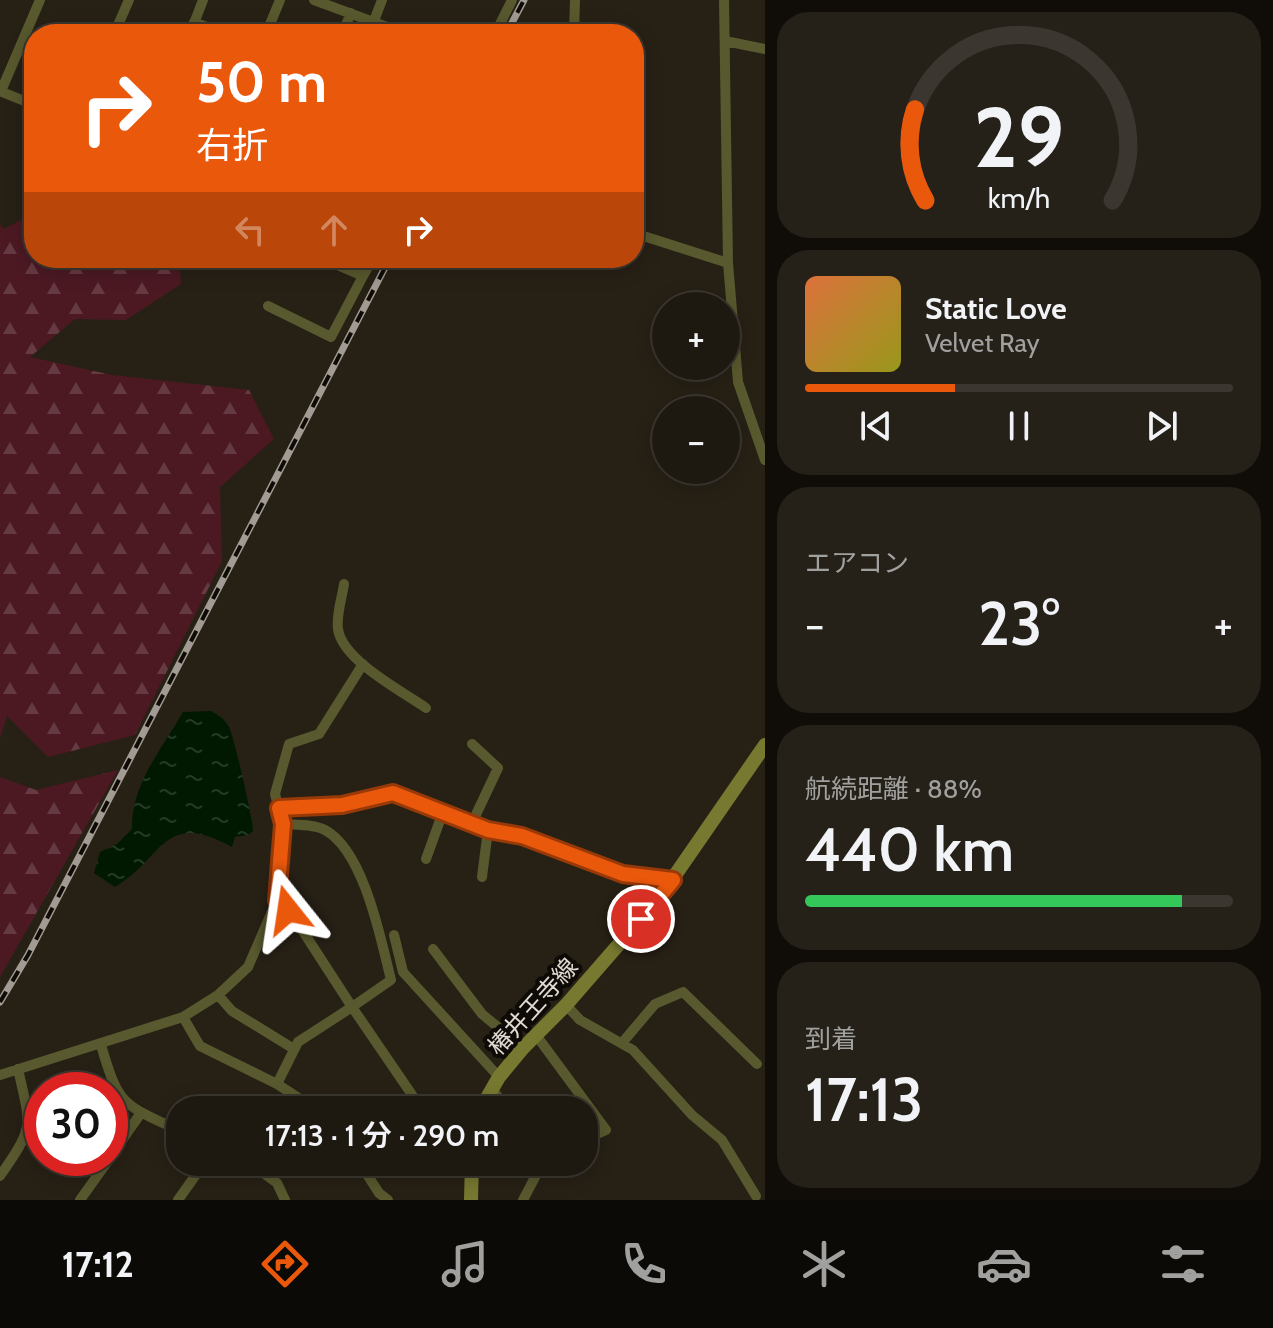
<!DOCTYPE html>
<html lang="ja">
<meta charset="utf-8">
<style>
:root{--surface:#1d1810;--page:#252119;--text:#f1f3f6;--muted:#a0a09f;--line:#3b3730;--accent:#ea580c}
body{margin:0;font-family:Cabin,"Noto Sans JP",sans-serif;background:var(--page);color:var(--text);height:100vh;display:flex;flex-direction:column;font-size:30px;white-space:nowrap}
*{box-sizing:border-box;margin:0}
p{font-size:26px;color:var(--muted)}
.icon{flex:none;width:44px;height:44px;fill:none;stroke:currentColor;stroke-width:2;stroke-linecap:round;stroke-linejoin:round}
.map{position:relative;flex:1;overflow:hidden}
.panel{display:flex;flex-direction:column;gap:12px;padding:12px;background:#100d09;width:508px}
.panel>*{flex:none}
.hud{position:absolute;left:24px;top:24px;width:620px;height:244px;border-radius:32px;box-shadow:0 4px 20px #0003,0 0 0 2px var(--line);background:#ea580c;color:#fff;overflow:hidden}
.controls{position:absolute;left:652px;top:292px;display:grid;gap:16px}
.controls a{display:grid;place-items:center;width:88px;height:88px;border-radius:50%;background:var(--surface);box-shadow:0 4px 20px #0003,0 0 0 2px var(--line);font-size:40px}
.speed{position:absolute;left:24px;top:1072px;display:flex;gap:16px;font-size:40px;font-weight:700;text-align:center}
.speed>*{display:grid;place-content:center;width:104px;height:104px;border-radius:50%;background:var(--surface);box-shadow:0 4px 20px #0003,0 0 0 2px var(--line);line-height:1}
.speed .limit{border:12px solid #d22;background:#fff;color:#111}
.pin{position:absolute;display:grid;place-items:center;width:68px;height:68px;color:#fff;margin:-34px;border:4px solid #fff;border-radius:50%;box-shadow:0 2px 8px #0007}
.me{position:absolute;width:88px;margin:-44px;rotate:345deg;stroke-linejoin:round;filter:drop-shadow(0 0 6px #0008)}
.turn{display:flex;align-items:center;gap:28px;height:168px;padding:0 40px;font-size:36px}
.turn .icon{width:104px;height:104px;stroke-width:2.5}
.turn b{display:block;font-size:56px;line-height:68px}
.lanes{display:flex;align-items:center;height:76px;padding:0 40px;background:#0003;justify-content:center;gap:40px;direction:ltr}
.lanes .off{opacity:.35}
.big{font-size:60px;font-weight:600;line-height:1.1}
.panel .card{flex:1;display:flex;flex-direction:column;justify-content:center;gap:12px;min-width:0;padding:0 28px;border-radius:32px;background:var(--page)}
.panel .dial{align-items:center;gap:0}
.dial svg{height:208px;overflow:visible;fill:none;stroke:var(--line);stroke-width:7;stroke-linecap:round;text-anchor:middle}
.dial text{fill:var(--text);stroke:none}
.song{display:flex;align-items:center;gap:24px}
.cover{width:96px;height:96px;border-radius:12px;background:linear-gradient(135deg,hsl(20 70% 55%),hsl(60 70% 35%))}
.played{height:8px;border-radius:4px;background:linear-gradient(90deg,var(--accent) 35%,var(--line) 35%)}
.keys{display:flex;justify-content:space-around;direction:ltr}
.heat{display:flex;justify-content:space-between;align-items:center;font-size:44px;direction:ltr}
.charge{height:12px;border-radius:6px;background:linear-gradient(90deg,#34c759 88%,var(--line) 0)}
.trip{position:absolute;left:166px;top:1096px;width:432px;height:80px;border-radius:32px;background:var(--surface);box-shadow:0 4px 20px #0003,0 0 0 2px var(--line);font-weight:600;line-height:80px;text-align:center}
.tabs{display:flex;height:128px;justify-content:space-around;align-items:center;background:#0c0a06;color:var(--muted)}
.tabs .icon{width:56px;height:56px}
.tabs .selected{color:var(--accent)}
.tabs b{font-size:36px;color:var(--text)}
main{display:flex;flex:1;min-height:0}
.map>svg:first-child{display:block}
.forest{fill:url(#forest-firs)}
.water{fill:url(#water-ripples)}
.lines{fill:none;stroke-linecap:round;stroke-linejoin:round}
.street{stroke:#58592e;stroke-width:10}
.secondary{stroke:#787930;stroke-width:14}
.rail-casing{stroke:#a19b93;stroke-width:7}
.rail{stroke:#0e0a06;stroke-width:4;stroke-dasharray:12;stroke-linecap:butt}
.route-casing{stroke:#983908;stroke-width:20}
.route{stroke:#ea580c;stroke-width:14}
.labels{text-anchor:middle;stroke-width:8;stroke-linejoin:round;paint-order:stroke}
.street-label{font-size:24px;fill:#e0dad3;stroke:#0e0a06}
</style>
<main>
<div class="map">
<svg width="765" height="1200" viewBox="0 0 765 1200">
<defs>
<pattern id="forest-firs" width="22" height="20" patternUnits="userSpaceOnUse" patternTransform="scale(2)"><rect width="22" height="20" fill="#4c1923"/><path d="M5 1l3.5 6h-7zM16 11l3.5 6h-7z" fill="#663a42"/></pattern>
<pattern id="water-ripples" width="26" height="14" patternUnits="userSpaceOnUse" patternTransform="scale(2)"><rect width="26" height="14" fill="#001900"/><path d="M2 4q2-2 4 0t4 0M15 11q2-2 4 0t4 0" fill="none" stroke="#253a24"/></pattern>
</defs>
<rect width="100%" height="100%" fill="#272015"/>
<!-- forest -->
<path class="forest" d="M34 214V258H179L181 284 126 320 75 319 30 357 112 375 249 390 274 439 220 487 222 561 135 735 48 757 7 716 0 738V224L3 229Z
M118 770 0 977V777L36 790Z"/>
<!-- water -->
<path class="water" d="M211 711C218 715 225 719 229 727 234 737 253 819 253 831L248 835 235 837 232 847C163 809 165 857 115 887L94 873 100 852 117 844 132 829C131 784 162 749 183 712Z"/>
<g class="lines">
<!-- street -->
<path class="street" d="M314 0 406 34
M724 0 728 263 738 382 765 460
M374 21 382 0
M194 22 224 34
M114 34 129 0
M190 34 203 0
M266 34 280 0
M342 34 351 13
M495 34 512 0
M574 34 575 0
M725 41 765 49
M0 91 34 105
M1 91 40 0
M634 233 728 263
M321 258 363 276 373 258
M268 306 331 337 363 276
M344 584C342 598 336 615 338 629 342 660 402 691 426 708
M279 808 342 805 393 793 488 830 522 836 623 874 673 880
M472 823 498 768 472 744
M283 824C296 825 314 824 325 830 364 851 381 940 391 980L352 1007 419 1105 426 1110
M426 859 443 812
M482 877 488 830
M394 935 403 972 499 1077
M433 949 482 1014 523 1048
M218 995 232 1011 294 1049
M566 1005 580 1020 633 1050 692 1115 722 1140 756 1196
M183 1017 200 1046 277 1084 317 1110
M536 1035 606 1130 584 1140
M622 1043 655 1004 683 992 757 1064
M101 1045C119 1107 123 1104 180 1131
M0 1075 183 1017 218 995 248 967 277 900 283 824 275 794 289 744 319 734 363 664
M277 1084 298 1042 352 1007 297 922 277 900
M492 1089 508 1110
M110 1157 141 1113
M248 1162 277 1183 285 1200
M359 1162 379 1193 388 1200
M0 1176C35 1126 31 1127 18 1069
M80 1200 110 1158
M178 1200 205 1162
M523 1200 543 1162"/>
<!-- secondary -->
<path class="secondary" d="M480 1110 499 1077 523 1048 566 1005 660 897 765 745
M471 1200 472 1162"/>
<!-- rail casing -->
<g class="rail-casing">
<path id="rail" d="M506 34 524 0
M0 1002 28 955 390 258"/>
</g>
<!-- rail -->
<use href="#rail" class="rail"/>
</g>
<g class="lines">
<!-- route casing -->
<g class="route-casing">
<path id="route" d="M288 910 277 900 283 824 279 808 342 805 393 793 488 830 522 836 623 874 673 880 641 919"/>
</g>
<!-- route -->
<use href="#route" class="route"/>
</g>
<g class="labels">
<!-- street labels -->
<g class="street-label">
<text transform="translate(533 1007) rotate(-48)" y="8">椿井王寺線</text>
</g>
</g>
</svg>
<div class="controls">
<a>+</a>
<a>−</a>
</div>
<div class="speed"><div class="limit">30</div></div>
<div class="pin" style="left:641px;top:919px;background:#d93025"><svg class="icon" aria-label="arrive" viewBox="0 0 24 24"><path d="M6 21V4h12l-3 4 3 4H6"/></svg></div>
<svg class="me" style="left:288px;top:910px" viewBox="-20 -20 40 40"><path d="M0-17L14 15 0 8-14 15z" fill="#ea580c" stroke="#fff" stroke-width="4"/></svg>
<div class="trip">17:13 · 1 分 · 290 m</div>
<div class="hud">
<div class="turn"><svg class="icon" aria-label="right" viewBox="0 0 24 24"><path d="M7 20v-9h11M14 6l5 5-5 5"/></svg><div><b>50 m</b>右折</div></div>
<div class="lanes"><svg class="icon off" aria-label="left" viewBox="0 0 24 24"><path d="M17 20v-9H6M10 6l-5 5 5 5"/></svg><svg class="icon off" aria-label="ahead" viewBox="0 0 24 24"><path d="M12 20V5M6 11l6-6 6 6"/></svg><svg class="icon" aria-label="right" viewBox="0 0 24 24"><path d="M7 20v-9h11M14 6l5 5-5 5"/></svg></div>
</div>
</div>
<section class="panel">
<div class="card dial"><svg viewBox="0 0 100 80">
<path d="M14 69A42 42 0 1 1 86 69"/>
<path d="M14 69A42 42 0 0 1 10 34" stroke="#ea580c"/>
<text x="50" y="56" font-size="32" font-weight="700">29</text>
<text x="50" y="72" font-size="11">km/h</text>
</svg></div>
<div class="card">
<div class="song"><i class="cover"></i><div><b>Static Love</b><p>Velvet Ray</p></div></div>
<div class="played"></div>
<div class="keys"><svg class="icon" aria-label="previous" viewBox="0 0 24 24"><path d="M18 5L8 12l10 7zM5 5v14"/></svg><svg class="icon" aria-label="pause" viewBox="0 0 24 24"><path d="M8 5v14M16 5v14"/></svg><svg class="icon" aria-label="next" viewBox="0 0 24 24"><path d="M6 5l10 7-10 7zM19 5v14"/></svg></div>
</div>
<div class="card"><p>エアコン</p>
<div class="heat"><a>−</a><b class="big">23°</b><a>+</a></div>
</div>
<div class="card"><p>航続距離 · 88%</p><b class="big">440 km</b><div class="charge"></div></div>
<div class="card"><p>到着</p><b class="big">17:13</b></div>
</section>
</main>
<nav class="tabs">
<b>17:12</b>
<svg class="icon selected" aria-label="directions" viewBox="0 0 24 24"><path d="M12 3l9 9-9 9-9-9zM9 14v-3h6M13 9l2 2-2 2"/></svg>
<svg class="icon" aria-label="music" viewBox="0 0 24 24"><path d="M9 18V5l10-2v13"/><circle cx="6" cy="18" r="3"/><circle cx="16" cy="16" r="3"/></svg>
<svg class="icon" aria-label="phone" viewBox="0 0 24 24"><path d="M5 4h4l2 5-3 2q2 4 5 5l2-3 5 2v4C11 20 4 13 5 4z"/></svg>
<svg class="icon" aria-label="climate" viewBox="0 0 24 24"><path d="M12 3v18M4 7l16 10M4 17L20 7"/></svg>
<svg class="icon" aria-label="car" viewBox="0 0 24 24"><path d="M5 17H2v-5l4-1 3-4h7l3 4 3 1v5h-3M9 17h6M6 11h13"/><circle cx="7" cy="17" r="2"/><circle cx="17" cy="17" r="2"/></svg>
<svg class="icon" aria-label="filters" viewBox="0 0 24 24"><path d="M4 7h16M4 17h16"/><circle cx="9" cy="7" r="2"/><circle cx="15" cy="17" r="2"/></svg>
</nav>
